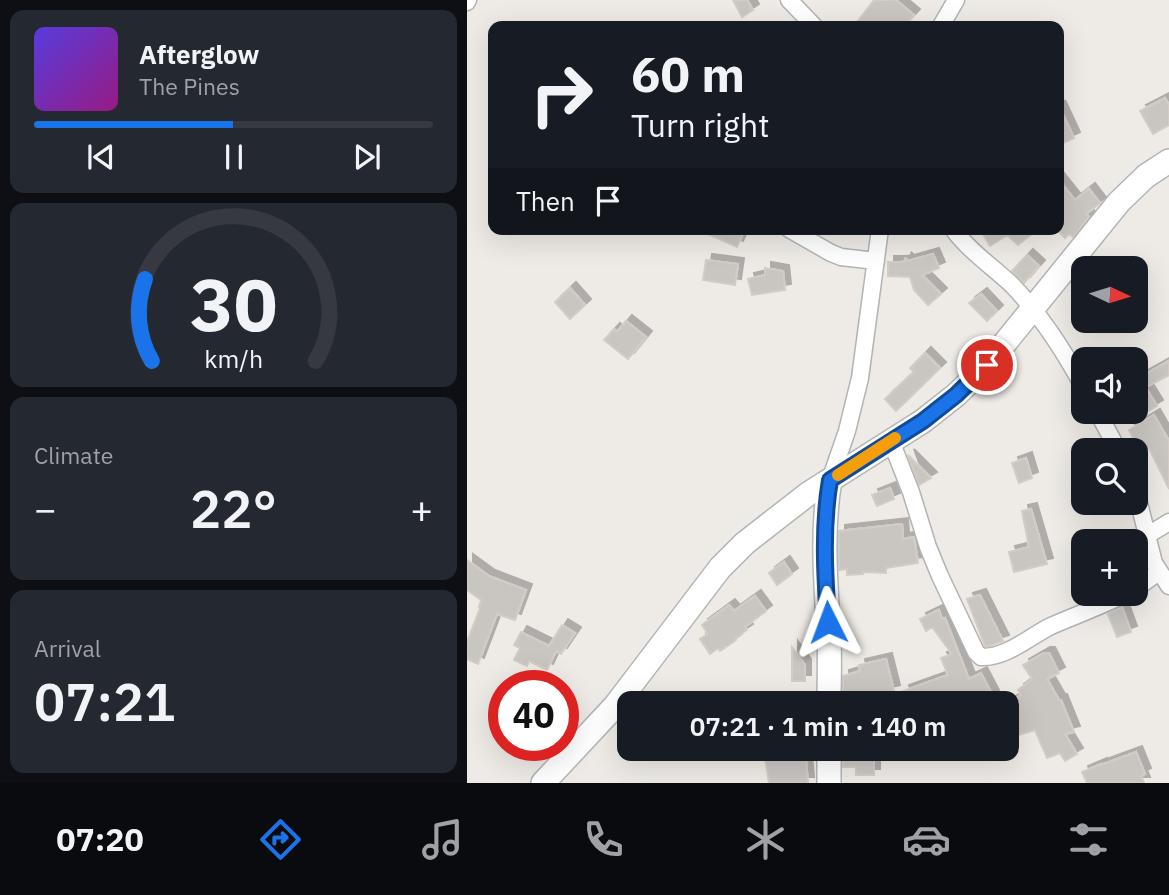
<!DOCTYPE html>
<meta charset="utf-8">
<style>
:root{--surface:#171b24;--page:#242831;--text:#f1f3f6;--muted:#9ea1a6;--line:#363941;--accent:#1a73e8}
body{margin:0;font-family:"IBM Plex Sans",sans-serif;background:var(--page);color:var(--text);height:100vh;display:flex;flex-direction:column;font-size:26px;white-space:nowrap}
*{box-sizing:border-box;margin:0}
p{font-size:23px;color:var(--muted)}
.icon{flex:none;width:38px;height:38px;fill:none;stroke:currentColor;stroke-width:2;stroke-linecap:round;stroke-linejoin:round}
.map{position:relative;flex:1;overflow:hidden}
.side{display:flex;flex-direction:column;gap:10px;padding:10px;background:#0d0f14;width:467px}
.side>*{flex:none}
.hud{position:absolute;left:21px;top:21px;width:576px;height:214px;border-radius:14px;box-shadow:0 7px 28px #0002;background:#171b24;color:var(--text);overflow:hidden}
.needle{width:46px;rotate:94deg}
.tools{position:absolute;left:604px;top:256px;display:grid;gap:14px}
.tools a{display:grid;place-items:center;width:77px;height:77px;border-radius:14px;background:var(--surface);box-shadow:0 7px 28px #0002;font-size:35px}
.speed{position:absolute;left:21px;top:670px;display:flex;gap:14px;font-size:35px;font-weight:700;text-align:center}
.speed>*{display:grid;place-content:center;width:91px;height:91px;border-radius:50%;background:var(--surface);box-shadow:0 7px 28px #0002;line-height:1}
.speed .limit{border:10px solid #d22;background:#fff;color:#111}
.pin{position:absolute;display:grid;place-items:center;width:60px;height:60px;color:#fff;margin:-30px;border:4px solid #fff;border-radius:50%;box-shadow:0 2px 7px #0007}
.me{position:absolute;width:77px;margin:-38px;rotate:357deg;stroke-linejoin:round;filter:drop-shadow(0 0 5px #0008)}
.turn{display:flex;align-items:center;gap:24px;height:147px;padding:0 28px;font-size:32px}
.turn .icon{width:91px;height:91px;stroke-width:2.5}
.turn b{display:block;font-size:49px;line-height:60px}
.then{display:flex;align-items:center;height:66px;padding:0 28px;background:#0003;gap:14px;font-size:26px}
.big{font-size:52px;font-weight:600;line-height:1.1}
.side .card{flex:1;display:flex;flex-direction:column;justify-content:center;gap:10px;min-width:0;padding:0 24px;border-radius:14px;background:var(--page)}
.side .dial{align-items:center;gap:0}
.dial svg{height:182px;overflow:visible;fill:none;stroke:var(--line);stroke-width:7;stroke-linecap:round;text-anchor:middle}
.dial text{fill:var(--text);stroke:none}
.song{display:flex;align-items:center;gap:21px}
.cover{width:84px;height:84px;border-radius:10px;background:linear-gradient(135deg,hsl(250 70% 55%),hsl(310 70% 35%))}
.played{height:7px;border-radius:4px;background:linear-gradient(90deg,var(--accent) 50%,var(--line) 50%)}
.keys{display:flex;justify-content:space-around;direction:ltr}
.heat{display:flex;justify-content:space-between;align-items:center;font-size:38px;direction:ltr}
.trip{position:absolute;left:150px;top:691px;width:402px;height:70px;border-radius:14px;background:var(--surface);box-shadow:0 7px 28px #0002;font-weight:600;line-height:70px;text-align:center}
.menu{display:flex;height:112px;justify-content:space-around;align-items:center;background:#090b0e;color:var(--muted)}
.menu .icon{width:49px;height:49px}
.menu .current{color:var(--accent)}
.menu b{font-size:32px;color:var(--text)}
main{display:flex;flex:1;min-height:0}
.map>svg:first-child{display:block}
.building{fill:#c9c6c2;stroke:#d2ccc4;stroke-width:2;filter:url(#shadow)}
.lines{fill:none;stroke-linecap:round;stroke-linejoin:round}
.street-casing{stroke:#b1b3b6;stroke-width:19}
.secondary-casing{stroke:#b2b5b9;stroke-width:26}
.street{stroke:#fff;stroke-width:16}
.secondary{stroke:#fff;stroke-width:23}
.route-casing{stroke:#114b97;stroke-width:18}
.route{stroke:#1a73e8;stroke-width:12}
.slow{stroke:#f59e0b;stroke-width:12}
</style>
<main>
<section class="side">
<div class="card">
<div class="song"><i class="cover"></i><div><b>Afterglow</b><p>The Pines</p></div></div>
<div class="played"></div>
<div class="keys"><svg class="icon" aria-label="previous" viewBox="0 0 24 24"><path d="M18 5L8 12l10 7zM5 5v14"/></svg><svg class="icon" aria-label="pause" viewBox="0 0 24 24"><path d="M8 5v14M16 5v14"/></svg><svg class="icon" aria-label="next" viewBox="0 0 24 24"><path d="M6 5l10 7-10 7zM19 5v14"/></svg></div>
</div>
<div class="card dial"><svg viewBox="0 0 100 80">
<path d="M14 69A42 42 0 1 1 86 69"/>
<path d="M14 69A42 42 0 0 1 11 33" stroke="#1a73e8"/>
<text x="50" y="56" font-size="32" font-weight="700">30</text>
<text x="50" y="72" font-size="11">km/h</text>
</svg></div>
<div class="card"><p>Climate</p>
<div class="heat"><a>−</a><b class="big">22°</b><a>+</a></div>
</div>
<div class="card"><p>Arrival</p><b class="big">07:21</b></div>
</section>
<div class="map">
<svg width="702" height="783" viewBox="0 0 702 783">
<defs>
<filter id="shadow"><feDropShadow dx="6" dy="-6" stdDeviation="0" flood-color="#0004"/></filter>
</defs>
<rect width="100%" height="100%" fill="#eeebe6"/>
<!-- building -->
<path class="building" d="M266 0H280L286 10 275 17Z
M407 0H429L447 15 437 26H387Z
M698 98 702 105V125L686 134 673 111Z
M592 106 607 138 592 145Z
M592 180 608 200 622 189 633 203 619 214 622 217 606 237 602 234 598 238 592 232Z
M230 229H278L270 247Z
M513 229H571L551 245 540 235 523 246Z
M466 254 472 268 455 275 474 294 461 305 447 290 443 277 421 276V262H434L439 261 438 258 441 261Z
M560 255 572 266 557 283 545 271Z
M239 260 271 264 268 285 236 280Z
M298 268 316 271 318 290 285 295 281 279 298 275Z
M103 288 118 305 103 319 88 302Z
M514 294 530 311 520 321 502 303Z
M159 321 179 337 161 359 137 340 147 329 150 332Z
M458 353 473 368 429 411 418 399 447 372 443 368Z
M702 361V375L679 387 673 377Z
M668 370 690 406 673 416 668 408Z
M687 415 702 441V489L682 448 674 452 662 430Z
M441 455 464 478 452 485Z
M559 458 565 478 552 483 545 463Z
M423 488 427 499 410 506 405 495Z
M564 509 580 564 547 572 542 552 562 547 555 511Z
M435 524 436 539 447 537 451 563 419 568V573L396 572V574L380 575V569L372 570V531Z
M0 560 22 576 59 590 48 620 30 614 11 664 0 659V642L13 608 12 607 14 600 0 590Z
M317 562 325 574 310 585 302 573Z
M513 595 536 641 522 646H518L500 599Z
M288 596 299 611 278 627 280 630 268 638 269 640 253 651 251 648 243 654 233 639 241 634 235 625 262 605 267 611Z
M655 607 664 632 650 637 641 614Z
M472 610 475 619 478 618 502 679 514 673 526 696 511 704H440L436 691 481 675 474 658 485 654 465 627 459 631 453 619Z
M95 625 108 633 94 654 89 651 80 670 62 661 60 666 47 660 53 648 47 645 54 632 82 646Z
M325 647 338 665V681H325Z
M577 653H582L592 673 580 679 592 700H594L607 732 598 734 610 754 598 761 593 753 580 758 568 730 541 738V703L554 695 551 690 565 679 556 665Z
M419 659 427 691 376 704V676L393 671 392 665Z
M306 749H338L341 783H302L297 751Z
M376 749H407V775H389V767H376Z
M669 752 678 774 674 776 677 783H620L615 772 634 764V765Z"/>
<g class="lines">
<!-- street casing -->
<g class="street-casing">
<path id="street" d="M322 0 347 26
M0 2 1 0
M474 26 489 0
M322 229 364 253 374 257 409 261
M486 229C502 251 526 267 545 285 573 314 597 351 616 386
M630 411 651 450
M424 441 444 492 461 547 473 576 509 652 514 657C539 658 562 637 584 626 609 615 635 606 660 593
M363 480 380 431 393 378 413 229
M668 487 687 563 702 586
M681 535 702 522
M668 589 692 572"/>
</g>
<!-- secondary casing -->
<g class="secondary-casing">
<path id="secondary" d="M362 704C362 682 363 660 362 638 359 585 354 532 363 480
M362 749V783
M76 783 148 706 253 568 278 543 341 494 456 421 489 395 520 365 652 202 679 176 702 161"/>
</g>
<!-- street -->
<use href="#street" class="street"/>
<!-- secondary -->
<use href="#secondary" class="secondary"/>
</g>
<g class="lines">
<!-- route casing -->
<g class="route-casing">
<path id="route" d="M361 622C358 575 355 527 363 480L456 421 489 395 520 365"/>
</g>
<!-- route -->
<use href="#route" class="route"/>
<!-- slow -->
<path class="slow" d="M371 475 428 438"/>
</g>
</svg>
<div class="tools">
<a><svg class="needle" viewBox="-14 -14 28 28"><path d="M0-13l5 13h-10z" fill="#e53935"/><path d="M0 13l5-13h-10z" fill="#9ea1a6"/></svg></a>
<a><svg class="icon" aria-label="sound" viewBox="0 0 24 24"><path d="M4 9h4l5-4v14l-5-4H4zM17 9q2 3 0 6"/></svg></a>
<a><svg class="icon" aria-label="search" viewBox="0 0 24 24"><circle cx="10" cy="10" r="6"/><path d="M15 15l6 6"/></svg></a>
<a>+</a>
</div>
<div class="speed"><div class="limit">40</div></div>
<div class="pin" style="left:520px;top:365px;background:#d93025"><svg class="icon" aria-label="arrive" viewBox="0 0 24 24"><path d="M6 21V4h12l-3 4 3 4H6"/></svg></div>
<svg class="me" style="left:361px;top:622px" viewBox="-20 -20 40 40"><path d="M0-17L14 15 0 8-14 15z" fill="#1a73e8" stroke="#fff" stroke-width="4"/></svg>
<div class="trip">07:21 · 1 min · 140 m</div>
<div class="hud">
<div class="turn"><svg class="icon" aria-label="right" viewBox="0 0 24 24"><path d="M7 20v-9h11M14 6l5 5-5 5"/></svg><div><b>60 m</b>Turn right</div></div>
<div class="then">Then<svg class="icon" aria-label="arrive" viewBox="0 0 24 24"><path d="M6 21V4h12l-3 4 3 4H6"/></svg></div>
</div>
</div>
</main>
<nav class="menu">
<b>07:20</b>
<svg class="icon current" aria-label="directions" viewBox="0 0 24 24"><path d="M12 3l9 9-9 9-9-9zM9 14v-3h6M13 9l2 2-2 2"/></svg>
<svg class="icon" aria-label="music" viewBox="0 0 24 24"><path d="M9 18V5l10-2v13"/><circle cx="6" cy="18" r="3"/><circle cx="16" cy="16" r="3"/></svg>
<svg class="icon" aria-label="phone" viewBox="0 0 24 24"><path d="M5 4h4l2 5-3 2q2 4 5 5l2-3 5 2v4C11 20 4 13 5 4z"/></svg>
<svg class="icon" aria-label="climate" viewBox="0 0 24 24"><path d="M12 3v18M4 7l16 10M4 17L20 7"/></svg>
<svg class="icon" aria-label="car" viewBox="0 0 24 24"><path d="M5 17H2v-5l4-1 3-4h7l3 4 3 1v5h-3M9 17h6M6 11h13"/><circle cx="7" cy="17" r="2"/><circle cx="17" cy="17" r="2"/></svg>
<svg class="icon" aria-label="filters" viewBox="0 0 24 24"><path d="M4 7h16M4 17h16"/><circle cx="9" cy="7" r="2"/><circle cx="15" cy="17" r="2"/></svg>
</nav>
